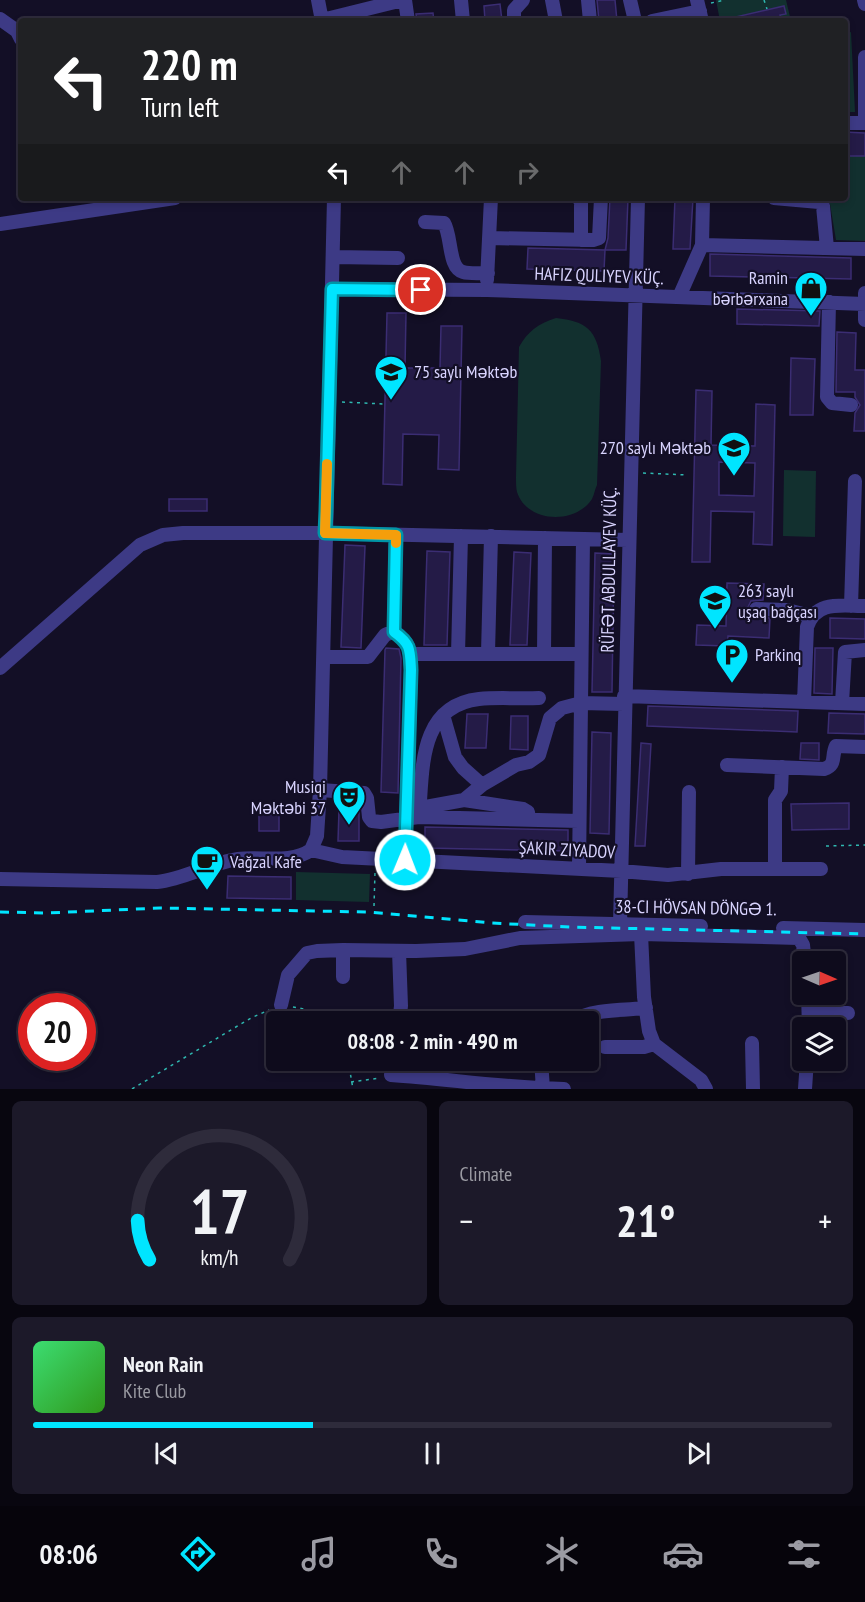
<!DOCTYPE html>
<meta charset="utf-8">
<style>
:root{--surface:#0e0b1c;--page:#1c1929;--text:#f1f3f6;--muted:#9b9ba3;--line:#2e2b3b;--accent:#00e5ff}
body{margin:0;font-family:"PT Sans Narrow",sans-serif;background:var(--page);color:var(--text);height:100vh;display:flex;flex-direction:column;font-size:22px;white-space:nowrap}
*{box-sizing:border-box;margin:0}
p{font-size:20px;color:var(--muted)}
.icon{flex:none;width:33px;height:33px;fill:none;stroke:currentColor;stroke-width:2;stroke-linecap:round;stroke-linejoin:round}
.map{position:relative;height:1089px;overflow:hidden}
.details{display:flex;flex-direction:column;gap:12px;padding:12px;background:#08060f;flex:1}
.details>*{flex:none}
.banner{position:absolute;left:18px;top:18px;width:830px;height:183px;border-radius:6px;box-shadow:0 3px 9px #0003,0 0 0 2px var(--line);background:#202124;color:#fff;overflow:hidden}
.needle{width:39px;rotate:92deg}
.buttons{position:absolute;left:792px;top:951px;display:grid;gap:12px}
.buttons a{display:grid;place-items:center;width:54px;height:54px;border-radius:6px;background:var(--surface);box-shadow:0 3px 9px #0003,0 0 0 2px var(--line);font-size:30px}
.speed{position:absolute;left:18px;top:993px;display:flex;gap:12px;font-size:30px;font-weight:700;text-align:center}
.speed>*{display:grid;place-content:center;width:78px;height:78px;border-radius:50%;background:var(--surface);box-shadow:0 3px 9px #0003,0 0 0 2px var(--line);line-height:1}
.speed .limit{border:9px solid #d22;background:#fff;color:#111}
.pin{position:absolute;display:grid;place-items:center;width:51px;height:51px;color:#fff;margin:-26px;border:3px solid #fff;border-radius:50%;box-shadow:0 2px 6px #0007}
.me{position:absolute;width:66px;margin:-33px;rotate:1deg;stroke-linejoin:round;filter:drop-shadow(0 0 4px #0008)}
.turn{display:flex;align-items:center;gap:21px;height:126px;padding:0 24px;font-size:27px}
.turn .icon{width:78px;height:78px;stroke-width:2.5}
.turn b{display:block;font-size:42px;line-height:51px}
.lanes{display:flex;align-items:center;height:57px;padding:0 24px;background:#0003;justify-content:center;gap:30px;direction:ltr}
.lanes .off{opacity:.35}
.big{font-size:45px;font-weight:700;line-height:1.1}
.details .widget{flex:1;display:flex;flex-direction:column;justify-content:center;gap:9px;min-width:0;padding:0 21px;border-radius:9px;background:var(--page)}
.details .dial{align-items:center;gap:0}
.dial svg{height:156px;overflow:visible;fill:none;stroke:var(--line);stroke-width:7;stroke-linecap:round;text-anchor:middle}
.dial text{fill:var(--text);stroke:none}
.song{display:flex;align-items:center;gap:18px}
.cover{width:72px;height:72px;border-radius:9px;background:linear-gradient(135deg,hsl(140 70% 55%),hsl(110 70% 35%))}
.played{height:6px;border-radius:3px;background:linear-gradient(90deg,var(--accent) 35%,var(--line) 35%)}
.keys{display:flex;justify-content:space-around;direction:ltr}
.heat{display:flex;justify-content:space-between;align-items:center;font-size:33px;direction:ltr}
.details .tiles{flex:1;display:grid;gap:12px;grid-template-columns:1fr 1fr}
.widget:last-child{grid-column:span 2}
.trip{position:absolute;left:266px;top:1011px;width:333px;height:60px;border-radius:6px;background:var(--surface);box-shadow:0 3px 9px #0003,0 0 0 2px var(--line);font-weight:700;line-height:60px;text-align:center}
.dock{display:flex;height:96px;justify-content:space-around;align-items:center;background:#06040b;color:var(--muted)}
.dock .icon{width:42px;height:42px}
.dock .selected{color:var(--accent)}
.dock b{font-size:27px;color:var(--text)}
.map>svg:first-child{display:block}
.green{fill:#12302f}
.building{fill:#241b47;stroke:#3b2d73;stroke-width:1.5;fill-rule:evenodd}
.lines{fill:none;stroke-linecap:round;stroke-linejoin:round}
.path{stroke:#2fb8b0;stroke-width:1.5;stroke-dasharray:3 4.5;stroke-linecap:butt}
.minor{stroke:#3d3a85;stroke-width:14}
.rail{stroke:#00e5ff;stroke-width:3;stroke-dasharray:9 8;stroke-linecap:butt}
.route-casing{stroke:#0095a6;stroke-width:15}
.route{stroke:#00e5ff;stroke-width:10}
.slow{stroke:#f59e0b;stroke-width:10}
.labels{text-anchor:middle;stroke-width:4.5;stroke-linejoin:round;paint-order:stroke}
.street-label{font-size:18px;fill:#d9d4ff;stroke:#130f26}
.poi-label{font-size:18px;fill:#d9d4ff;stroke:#130f26;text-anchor:start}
</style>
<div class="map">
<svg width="865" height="1089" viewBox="0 0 865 1089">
<rect width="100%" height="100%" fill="#130f26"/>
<!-- green -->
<path class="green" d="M716 0H786L791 21H720Z
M851 32 855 112H845V34Z
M845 156H865V241L836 240 829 198H844Z
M556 318C586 321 597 330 601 361L597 485C595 489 594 495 592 499 575 525 527 523 517 492 516 488 516 482 516 477L519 347C528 331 538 324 556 318Z
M784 470 816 471 815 537 783 536Z
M296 872 370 874 369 902 296 900Z"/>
<!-- building -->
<path class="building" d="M597 0H615L617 21H599Z
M500 4 502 21H485L484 6Z
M784 6 786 14 780 15 782 21H731V18Z
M433 13 434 21H417L416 14Z
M844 132 865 133V156H844Z
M610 198H628L626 250H605L608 238Z
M675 198H693L690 249H673Z
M528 248 605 250 604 271 527 269Z
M710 254 851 258V279L710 276Z
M737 309 820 311 819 326 737 324Z
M387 313H406L405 368H440L441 326H462L459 470 438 469 439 435 403 434 402 485 383 484Z
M837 332 856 333 855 370H865V431H854L855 413 860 405 855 397V392H836Z
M791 358 815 359 813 415H790Z
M696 390 712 391 711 445 755 446 756 404 775 405 772 545 753 544 754 512 711 511 710 562H692ZM719 462 755 463 754 496 719 495Z
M169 499H207V511H169Z
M345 545 365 546 361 648 341 647Z
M427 551 450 552 447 645H424Z
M514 552 531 553 527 645H510Z
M595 553 614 554 612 692H592Z
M727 583 764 584 763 600 751 601 747 609 752 617 770 618 769 638 728 636 727 646 696 645 697 625 726 626Z
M830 618 865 619V639L830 638Z
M386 648 399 649 401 658 398 793 381 792 385 650Z
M815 648H833L832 694 814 693Z
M648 706 798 711 797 732 647 726Z
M829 713 865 714V734L828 733Z
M467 714H488L486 748H465Z
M511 716H528V750L510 749Z
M592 732 611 733 609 834 590 833Z
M641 743 651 744 645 846H635Z
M801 743H819V760L800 759Z
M849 803V829L792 830 791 804Z
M339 810H359V841H338Z
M259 814 279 815V831H259Z
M425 827 568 830V851L425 848Z
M228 876 291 877V899L227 898Z"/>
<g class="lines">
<!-- path -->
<path class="path" d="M764 0 767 9
M711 3 725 0
M342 402 385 404
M643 473 688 475
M826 846 865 845
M374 906 375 872
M293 1007 304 1009 332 1022
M348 1060 353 1089
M351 1082 380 1078
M132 1089 251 1018 269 1010"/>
<!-- minor -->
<path class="minor" d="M318 0 322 21
M405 0 408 21
M461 0 463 21
M552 0 556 21
M588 0 590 21
M630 0 635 21
M697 0 702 21
M864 0 865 4
M0 19 17 31 21 39
M322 20 403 0
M514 21V10L523 0
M652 21 700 11
M844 123H865
M865 123V57
M579 198 581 203V240
M774 198 819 202 823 206 827 248
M425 222 444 223C452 236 448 268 463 272 470 274 480 273 488 273
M0 224 175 198
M489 238 593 240 599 238 601 198
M702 245 865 249
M333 257 398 258
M487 280 491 198
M332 289 487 290 865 304
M865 293V320
M679 297 702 245 703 198
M829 302 827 397 832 403 851 405
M396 535 394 631C411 644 410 650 411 670L405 860
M851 606 855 481
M756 609 787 610 811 616
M488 653 491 536
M410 654H581
M458 654 461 536
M544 654 545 538
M325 657H368L385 635 394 631
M0 668 140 545 163 535 183 533H325L628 540
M624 696 865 704
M804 702 807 627C816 600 841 606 865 606
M842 703 845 652 865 650
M443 715 455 757 463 768 482 785
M727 765 824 769C837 765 831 756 836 746L865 747
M320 790 364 793 367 798 369 817 372 821 381 822 419 817 579 821
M464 800 523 809 528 812 529 820
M420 808 464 800 482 785 516 765 529 762 539 755 550 718 562 708 581 703 624 704
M419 815C423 770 418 706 479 699 498 697 519 699 539 698
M311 850 317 836 320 790 334 198
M311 850 342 857 621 871 668 875 721 869H821
M579 869 583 539
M775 869V800L781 791 782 767
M688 874 689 792
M0 879 157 882C185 879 210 863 238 859 261 856 291 864 311 850
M525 922 701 926
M620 924 638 198
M783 928 865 930
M641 934 644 997 649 1031 654 1044 701 1080 706 1089
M343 977V950
M808 994 809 1028
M281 1005 288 975 307 953 317 951 343 950 416 951 465 949 520 938 641 934 799 938 803 945 805 962
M810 1013H848
M577 1020C587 1009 630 1010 646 1008
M399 1022 401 1006 399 951
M752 1043 753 1089
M605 1047H644L654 1044
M393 1060 391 1075C449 1079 506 1088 564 1089
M541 1060 543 1089
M805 1089 807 1060"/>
<!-- rail -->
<path class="rail" d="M0 912 46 913 160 908 368 912 492 923 570 927 865 934"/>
</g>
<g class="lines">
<!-- route casing -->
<g class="route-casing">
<path id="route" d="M405 860 411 670C410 650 411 644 394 632L396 535 325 533 326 511 332 289 421 290"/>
</g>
<!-- route -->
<use href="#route" class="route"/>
<!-- slow -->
<path class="slow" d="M327 464 325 533 396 535V543"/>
</g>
<!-- icons -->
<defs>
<g id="shop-pin" transform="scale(1.725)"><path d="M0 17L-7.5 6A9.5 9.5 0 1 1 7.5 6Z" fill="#00e5ff" stroke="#130f26"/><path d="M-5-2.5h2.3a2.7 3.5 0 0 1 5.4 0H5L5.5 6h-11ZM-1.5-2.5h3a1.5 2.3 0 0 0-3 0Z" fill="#111"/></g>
<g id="school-pin" transform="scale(1.725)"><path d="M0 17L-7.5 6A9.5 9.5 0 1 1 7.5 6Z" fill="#00e5ff" stroke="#130f26"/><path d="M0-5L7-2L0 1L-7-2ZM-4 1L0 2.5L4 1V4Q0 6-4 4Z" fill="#111"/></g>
<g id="parking-pin" transform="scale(1.725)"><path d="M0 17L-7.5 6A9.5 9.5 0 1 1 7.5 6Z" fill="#00e5ff" stroke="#130f26"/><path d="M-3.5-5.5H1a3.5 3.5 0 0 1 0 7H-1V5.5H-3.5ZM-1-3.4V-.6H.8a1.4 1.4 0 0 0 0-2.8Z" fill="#111"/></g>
<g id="theatre-pin" transform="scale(1.725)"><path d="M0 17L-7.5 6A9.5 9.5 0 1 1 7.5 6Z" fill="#00e5ff" stroke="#130f26"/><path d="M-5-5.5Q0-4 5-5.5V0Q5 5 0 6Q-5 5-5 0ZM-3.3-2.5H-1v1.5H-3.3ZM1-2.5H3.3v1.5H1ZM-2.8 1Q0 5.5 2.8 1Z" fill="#111"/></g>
<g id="cafe-pin" transform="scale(1.725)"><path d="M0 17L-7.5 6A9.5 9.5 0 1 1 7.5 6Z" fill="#00e5ff" stroke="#130f26"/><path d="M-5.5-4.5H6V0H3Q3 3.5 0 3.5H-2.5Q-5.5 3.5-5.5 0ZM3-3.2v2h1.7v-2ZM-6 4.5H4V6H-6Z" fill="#111"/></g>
</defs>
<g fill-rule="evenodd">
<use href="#shop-pin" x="811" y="288"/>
<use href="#school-pin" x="391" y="372"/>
<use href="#school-pin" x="734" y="448"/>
<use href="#school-pin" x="715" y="601"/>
<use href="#parking-pin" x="732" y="655"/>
<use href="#theatre-pin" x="349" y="797"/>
<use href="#cafe-pin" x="207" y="862"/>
</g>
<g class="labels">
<!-- street labels -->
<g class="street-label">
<text transform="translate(599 276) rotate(2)" y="6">HAFIZ QULIYEV KÜÇ.</text>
<text transform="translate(609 570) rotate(-89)" y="6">RÜFƏT ABDULLAYEV KÜÇ.</text>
<text transform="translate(567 850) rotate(3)" y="6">ŞAKIR ZIYADOV</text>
<text transform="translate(696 908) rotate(1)" y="6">38-CI HÖVSAN DÖNGƏ 1.</text>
</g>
<!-- poi labels -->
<g class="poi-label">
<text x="788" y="284" text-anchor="end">Ramin<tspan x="788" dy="21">bərbərxana</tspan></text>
<text x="414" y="378">75 saylı Məktəb</text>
<text x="711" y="454" text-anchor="end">270 saylı Məktəb</text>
<text x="738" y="597">263 saylı<tspan x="738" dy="21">uşaq bağçası</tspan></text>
<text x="755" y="661">Parkinq</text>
<text x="326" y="793" text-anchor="end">Musiqi<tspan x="326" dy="21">Məktəbi 37</tspan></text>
<text x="230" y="868">Vağzal Kafe</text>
</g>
</g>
</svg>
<div class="buttons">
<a><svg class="needle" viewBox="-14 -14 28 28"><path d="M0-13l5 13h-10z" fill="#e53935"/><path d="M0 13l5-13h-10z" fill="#9b9ba3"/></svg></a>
<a><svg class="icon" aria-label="layers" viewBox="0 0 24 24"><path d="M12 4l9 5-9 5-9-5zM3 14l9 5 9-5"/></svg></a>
</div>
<div class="speed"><div class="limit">20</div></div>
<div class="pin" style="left:421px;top:290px;background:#d93025"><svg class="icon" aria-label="arrive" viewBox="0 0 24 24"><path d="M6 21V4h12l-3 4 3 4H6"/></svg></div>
<svg class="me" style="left:405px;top:860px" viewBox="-20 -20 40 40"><circle r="17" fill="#00e5ff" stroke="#fff" stroke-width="3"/><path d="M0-11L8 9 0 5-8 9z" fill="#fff"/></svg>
<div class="trip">08:08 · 2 min · 490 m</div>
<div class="banner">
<div class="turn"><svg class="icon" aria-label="left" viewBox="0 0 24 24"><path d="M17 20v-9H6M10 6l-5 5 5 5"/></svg><div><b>220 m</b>Turn left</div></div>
<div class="lanes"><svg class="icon" aria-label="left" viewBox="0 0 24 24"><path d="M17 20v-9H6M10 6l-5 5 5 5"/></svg><svg class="icon off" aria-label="ahead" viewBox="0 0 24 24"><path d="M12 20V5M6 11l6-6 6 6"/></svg><svg class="icon off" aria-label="ahead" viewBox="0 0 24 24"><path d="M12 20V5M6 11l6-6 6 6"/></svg><svg class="icon off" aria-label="right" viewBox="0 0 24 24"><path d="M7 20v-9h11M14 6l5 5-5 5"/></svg></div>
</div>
</div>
<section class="details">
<div class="tiles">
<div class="widget dial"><svg viewBox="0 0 100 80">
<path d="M14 69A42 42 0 1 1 86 69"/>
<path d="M14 69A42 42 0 0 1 8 49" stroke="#00e5ff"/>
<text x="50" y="56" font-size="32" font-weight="700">17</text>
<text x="50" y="72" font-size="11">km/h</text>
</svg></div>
<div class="widget"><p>Climate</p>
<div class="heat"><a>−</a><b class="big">21°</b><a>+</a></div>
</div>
<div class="widget">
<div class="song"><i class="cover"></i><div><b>Neon Rain</b><p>Kite Club</p></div></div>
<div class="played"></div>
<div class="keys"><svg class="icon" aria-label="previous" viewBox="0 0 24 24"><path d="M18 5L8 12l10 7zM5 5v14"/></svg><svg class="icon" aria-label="pause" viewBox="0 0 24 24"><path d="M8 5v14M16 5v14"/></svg><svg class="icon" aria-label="next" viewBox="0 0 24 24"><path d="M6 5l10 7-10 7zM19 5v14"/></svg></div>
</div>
</div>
</section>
<nav class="dock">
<b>08:06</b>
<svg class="icon selected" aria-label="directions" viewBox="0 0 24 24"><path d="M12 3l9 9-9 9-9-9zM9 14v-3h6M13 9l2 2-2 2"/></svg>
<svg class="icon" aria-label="music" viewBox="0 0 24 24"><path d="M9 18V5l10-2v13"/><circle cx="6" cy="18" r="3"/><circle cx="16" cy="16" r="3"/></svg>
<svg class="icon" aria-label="phone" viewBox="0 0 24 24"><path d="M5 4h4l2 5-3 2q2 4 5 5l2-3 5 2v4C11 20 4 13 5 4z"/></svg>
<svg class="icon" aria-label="climate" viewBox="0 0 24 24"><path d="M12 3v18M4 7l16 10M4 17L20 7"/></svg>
<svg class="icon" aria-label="car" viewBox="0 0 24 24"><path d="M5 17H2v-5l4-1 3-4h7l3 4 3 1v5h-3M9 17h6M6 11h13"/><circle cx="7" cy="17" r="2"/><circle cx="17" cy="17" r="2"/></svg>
<svg class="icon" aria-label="filters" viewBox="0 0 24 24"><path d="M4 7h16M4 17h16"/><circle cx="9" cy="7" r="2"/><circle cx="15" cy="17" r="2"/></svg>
</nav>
